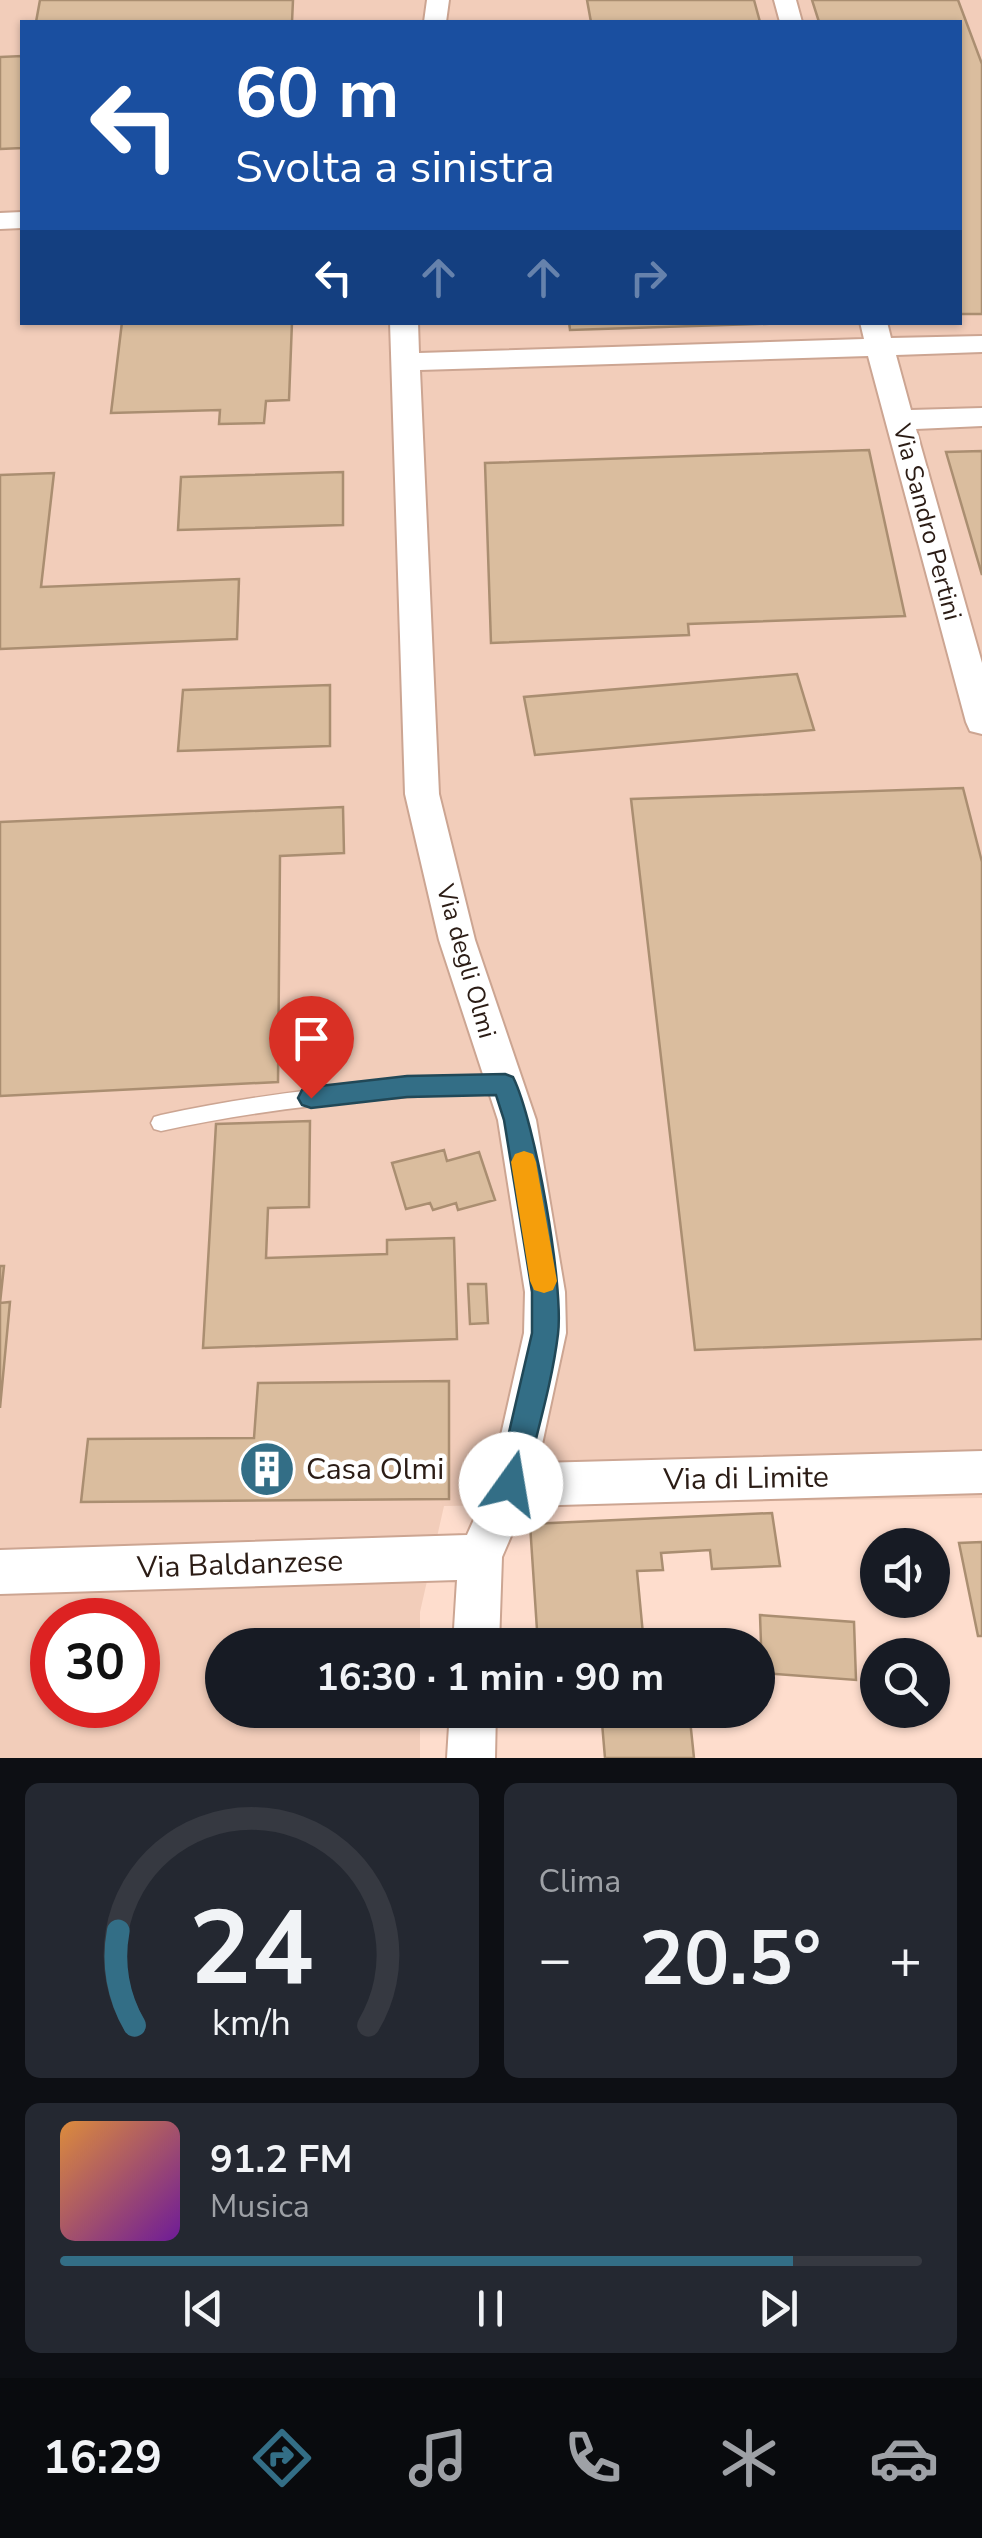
<!DOCTYPE html>
<html lang="it">
<meta charset="utf-8">
<style>
:root{--surface:#171b24;--page:#242831;--text:#f1f3f6;--muted:#9ea1a6;--line:#363941;--accent:#336e86}
body{margin:0;font-family:"Nunito Sans",sans-serif;background:var(--page);color:var(--text);height:100vh;display:flex;flex-direction:column;font-size:38px;white-space:nowrap}
*{box-sizing:border-box;margin:0}
p{font-size:32px;color:var(--muted)}
.icon{flex:none;width:55px;height:55px;fill:none;stroke:currentColor;stroke-width:2;stroke-linecap:round;stroke-linejoin:round}
.map{position:relative;height:1758px;overflow:hidden}
.sheet{display:flex;flex-direction:column;gap:25px;padding:25px;background:#0d0f14;flex:1}
.sheet>*{flex:none}
.banner{position:absolute;left:20px;top:20px;width:942px;height:305px;border-radius:0px;box-shadow:0 2px 8px #0004;background:#1a4fa0;color:#fff;overflow:hidden}
.tools{position:absolute;left:860px;top:1528px;display:grid;gap:20px}
.tools a{display:grid;place-items:center;width:90px;height:90px;border-radius:50%;background:var(--surface);box-shadow:0 2px 8px #0004;font-size:50px}
.speed{position:absolute;left:30px;top:1598px;display:flex;gap:20px;font-size:50px;font-weight:700;text-align:center}
.speed>*{display:grid;place-content:center;width:130px;height:130px;border-radius:50%;background:var(--surface);box-shadow:0 2px 8px #0004;line-height:1}
.speed .limit{border:15px solid #d22;background:#fff;color:#111}
.pin{position:absolute;display:grid;place-items:center;width:85px;height:85px;color:#fff;margin:-102px -42px;border-radius:50% 50% 50% 0;rotate:-45deg;box-shadow:0 0 10px #0007}
.pin .icon{rotate:45deg}
.me{position:absolute;width:110px;margin:-55px;rotate:13deg;stroke-linejoin:round;filter:drop-shadow(0 0 8px #0008)}
.turn{display:flex;align-items:center;gap:35px;height:210px;padding:0 50px;font-size:45px}
.turn .icon{width:130px;height:130px;stroke-width:2.5}
.turn b{display:block;font-size:70px;line-height:85px}
.lanes{display:flex;align-items:center;height:95px;padding:0 50px;background:#0003;justify-content:center;gap:50px;direction:ltr}
.lanes .off{opacity:.35}
.big{font-size:75px;font-weight:700;line-height:1.1}
.sheet .tile{flex:1;display:flex;flex-direction:column;justify-content:center;gap:15px;min-width:0;padding:0 35px;border-radius:15px;background:var(--page)}
.sheet .dial{align-items:center;gap:0}
.dial svg{height:260px;overflow:visible;fill:none;stroke:var(--line);stroke-width:7;stroke-linecap:round;text-anchor:middle}
.dial text{fill:var(--text);stroke:none}
.song{display:flex;align-items:center;gap:30px}
.cover{width:120px;height:120px;border-radius:15px;background:linear-gradient(135deg,hsl(30 70% 55%),hsl(280 70% 35%))}
.played{height:10px;border-radius:5px;background:linear-gradient(90deg,var(--accent) 85%,var(--line) 85%)}
.keys{display:flex;justify-content:space-around;direction:ltr}
.heat{display:flex;justify-content:space-between;align-items:center;font-size:55px;direction:ltr}
.sheet .tiles{flex:1;display:grid;gap:25px;grid-template-columns:1fr 1fr}
.tile:last-child{grid-column:span 2}
.trip{position:absolute;left:205px;top:1628px;width:570px;height:100px;border-radius:50px;background:var(--surface);box-shadow:0 2px 8px #0004;font-weight:700;line-height:100px;text-align:center}
.tabs{display:flex;height:160px;justify-content:space-around;align-items:center;background:#090b0e;color:var(--muted)}
.tabs .icon{width:70px;height:70px}
.tabs .selected{color:var(--accent)}
.tabs b{font-size:45px;color:var(--text)}
.map>svg:first-child{display:block}
.built{fill:#f2cdba;fill-rule:evenodd}
.building{fill:#dabd9e;stroke:#aa8e71;stroke-width:2.5}
.lines{fill:none;stroke-linecap:round;stroke-linejoin:round}
.lane-casing{stroke:#cca592;stroke-width:3}
.street-casing{stroke:#cca592;stroke-width:4}
.lane{fill:#fff;fill-rule:evenodd}
.street{fill:#fff;fill-rule:evenodd}
.route{fill:#336e86;stroke:#214857;stroke-width:2.5}
.slow{fill:#f59e0b}
.labels{text-anchor:middle;stroke-width:9;stroke-linejoin:round;paint-order:stroke}
.street-label{font-size:25px;fill:#2b1c15;stroke:#fff}
.near-poi-label{font-size:30px;fill:#2b1c15;stroke:#fff;text-anchor:start}
.near-street-label{font-size:30px;fill:#2b1c15;stroke:#fff}
</style>
<div class="map">
<svg width="982" height="1758" viewBox="0 0 982 1758">
<rect width="100%" height="100%" fill="#feddcd"/>
<!-- built -->
<path class="built" d="M0 0H982V1498L444 1506 420 1612V1645H222V1710H420V1758H0ZM22 22H960V322H22ZM52 1620H138V1705H52Z"/>
<!-- building -->
<path class="building" d="M40 0H293L292 22H36Z
M587 0H754L760 22H591Z
M812 0H958L982 64V314H960V22H819Z
M22 56V148L0 149V57Z
M122 322H292L289 400 266 401 264 423 219 424 220 410 111 413Z
M569 322H822L570 330Z
M869 450 905 616 688 624 689 635 491 643 485 463Z
M982 451V575L946 452Z
M343 472V525L178 530 181 477Z
M54 473 41 587 239 579 237 639 0 649V475Z
M797 674 814 730 535 755 524 697Z
M330 685V746L178 751 183 690Z
M963 788 982 862V1339L695 1350 631 799Z
M343 807 344 853 280 856 278 1082 0 1096V822Z
M310 1121 309 1207 268 1208 266 1258 387 1254V1240L454 1238 457 1339 203 1348 216 1124Z
M444 1150 447 1161 479 1152 495 1200 458 1210 456 1203 433 1210 430 1203 406 1209 392 1163Z
M0 1266H4L0 1303 10 1302 0 1408Z
M468 1284H486L488 1323 470 1324Z
M449 1381V1499L81 1502 88 1439 254 1438 258 1383Z
M772 1513 780 1566 712 1569 710 1550 661 1553 663 1570 637 1571 644 1645H538L530 1524Z
M982 1542V1636H978L959 1543Z
M760 1615 854 1622 856 1680 762 1673Z
M542 1710H689L694 1758H605L601 1711 542 1713Z"/>
<g class="lines">
<!-- lane casing -->
<g class="lane-casing">
<path id="lane" d="M505 1076 512 1078 514 1084 512 1090 505 1092C389 1096 275 1106 161 1131L154 1129 151 1123 154 1117 161 1115C275 1090 389 1080 505 1076Z"/>
</g>
<!-- street casing -->
<g class="street-casing">
<path id="street" d="M427 0H449L446 22H424Z
M774 0H796L802 22H780Z
M22 212V228L0 229V213Z
M390 322H418L419 353 864 339 860 322H887L891 338 982 336V352L896 355 911 410 982 408V426L916 429 982 663V734L970 731 966 722 868 356 420 370 439 794 475 940 536 1120 565 1292 566 1333 538 1463 982 1451V1493L524 1506 502 1557 499 1645H453L457 1580 0 1594V1550L467 1535 490 1484 524 1333 525 1292 498 1120 439 940 405 794Z
M450 1710H496L495 1758H447Z"/>
</g>
<!-- lane -->
<use href="#lane" class="lane"/>
<!-- street -->
<use href="#street" class="street"/>
</g>
<!-- route -->
<path class="route" d="M505 1074 513 1077C535 1121 564 1285 558 1334 552 1384 536 1435 525 1484L521 1494 511 1498 501 1494 497 1484 532 1333V1292L504 1120 496 1095 407 1097 311 1108 302 1105 298 1098 302 1090 311 1087 407 1076Z"/>
<!-- slow -->
<path class="slow" d="M524 1151 533 1154 536 1162 557 1281 553 1290 544 1293 534 1290 530 1281 511 1162 515 1154Z"/>
<!-- icons -->
<defs>
<g id="building-disc" transform="scale(2.875)"><circle r="9.5" fill="#336e86" stroke="#fff"/><path d="M-4-6H4V6H1V3H-1V6H-4ZM-2.5-4.3h1.7v1.8h-1.7ZM.8-4.3h1.7v1.8H.8ZM-2.5-1h1.7V.8h-1.7ZM.8-1h1.7V.8H.8Z" fill="#fff"/></g>
</defs>
<g fill-rule="evenodd">
<use href="#building-disc" x="267" y="1469"/>
</g>
<g class="labels">
<!-- street labels -->
<g class="street-label">
<text transform="translate(928 522) rotate(75)" y="9">Via Sandro Pertini</text>
<text transform="translate(467 961) rotate(74)" y="9">Via degli Olmi</text>
</g>
<!-- near-poi labels -->
<g class="near-poi-label">
<text x="306" y="1479">Casa Olmi</text>
</g>
<!-- near-street labels -->
<g class="near-street-label">
<text transform="translate(746 1478) rotate(-1)" y="10">Via di Limite</text>
<text transform="translate(240 1564) rotate(-2)" y="10">Via Baldanzese</text>
</g>
</g>
</svg>
<div class="tools">
<a><svg class="icon" aria-label="sound" viewBox="0 0 24 24"><path d="M4 9h4l5-4v14l-5-4H4zM17 9q2 3 0 6"/></svg></a>
<a><svg class="icon" aria-label="search" viewBox="0 0 24 24"><circle cx="10" cy="10" r="6"/><path d="M15 15l6 6"/></svg></a>
</div>
<div class="speed"><div class="limit">30</div></div>
<div class="pin" style="left:311px;top:1098px;background:#d93025"><svg class="icon" aria-label="arrive" viewBox="0 0 24 24"><path d="M6 21V4h12l-3 4 3 4H6"/></svg></div>
<svg class="me" style="left:511px;top:1484px" viewBox="-20 -20 40 40"><circle r="19" fill="#fff"/><path d="M0-13L10 11 0 6-10 11z" fill="#336e86"/></svg>
<div class="trip">16:30 · 1 min · 90 m</div>
<div class="banner">
<div class="turn"><svg class="icon" aria-label="left" viewBox="0 0 24 24"><path d="M17 20v-9H6M10 6l-5 5 5 5"/></svg><div><b>60 m</b>Svolta a sinistra</div></div>
<div class="lanes"><svg class="icon" aria-label="left" viewBox="0 0 24 24"><path d="M17 20v-9H6M10 6l-5 5 5 5"/></svg><svg class="icon off" aria-label="ahead" viewBox="0 0 24 24"><path d="M12 20V5M6 11l6-6 6 6"/></svg><svg class="icon off" aria-label="ahead" viewBox="0 0 24 24"><path d="M12 20V5M6 11l6-6 6 6"/></svg><svg class="icon off" aria-label="right" viewBox="0 0 24 24"><path d="M7 20v-9h11M14 6l5 5-5 5"/></svg></div>
</div>
</div>
<section class="sheet">
<div class="tiles">
<div class="tile dial"><svg viewBox="0 0 100 80">
<path d="M14 69A42 42 0 1 1 86 69"/>
<path d="M14 69A42 42 0 0 1 9 40" stroke="#336e86"/>
<text x="50" y="56" font-size="32" font-weight="700">24</text>
<text x="50" y="72" font-size="11">km/h</text>
</svg></div>
<div class="tile"><p>Clima</p>
<div class="heat"><a>−</a><b class="big">20.5°</b><a>+</a></div>
</div>
<div class="tile">
<div class="song"><i class="cover"></i><div><b>91.2 FM</b><p>Musica</p></div></div>
<div class="played"></div>
<div class="keys"><svg class="icon" aria-label="previous" viewBox="0 0 24 24"><path d="M18 5L8 12l10 7zM5 5v14"/></svg><svg class="icon" aria-label="pause" viewBox="0 0 24 24"><path d="M8 5v14M16 5v14"/></svg><svg class="icon" aria-label="next" viewBox="0 0 24 24"><path d="M6 5l10 7-10 7zM19 5v14"/></svg></div>
</div>
</div>
</section>
<nav class="tabs">
<b>16:29</b>
<svg class="icon selected" aria-label="directions" viewBox="0 0 24 24"><path d="M12 3l9 9-9 9-9-9zM9 14v-3h6M13 9l2 2-2 2"/></svg>
<svg class="icon" aria-label="music" viewBox="0 0 24 24"><path d="M9 18V5l10-2v13"/><circle cx="6" cy="18" r="3"/><circle cx="16" cy="16" r="3"/></svg>
<svg class="icon" aria-label="phone" viewBox="0 0 24 24"><path d="M5 4h4l2 5-3 2q2 4 5 5l2-3 5 2v4C11 20 4 13 5 4z"/></svg>
<svg class="icon" aria-label="climate" viewBox="0 0 24 24"><path d="M12 3v18M4 7l16 10M4 17L20 7"/></svg>
<svg class="icon" aria-label="car" viewBox="0 0 24 24"><path d="M5 17H2v-5l4-1 3-4h7l3 4 3 1v5h-3M9 17h6M6 11h13"/><circle cx="7" cy="17" r="2"/><circle cx="17" cy="17" r="2"/></svg>
</nav>
